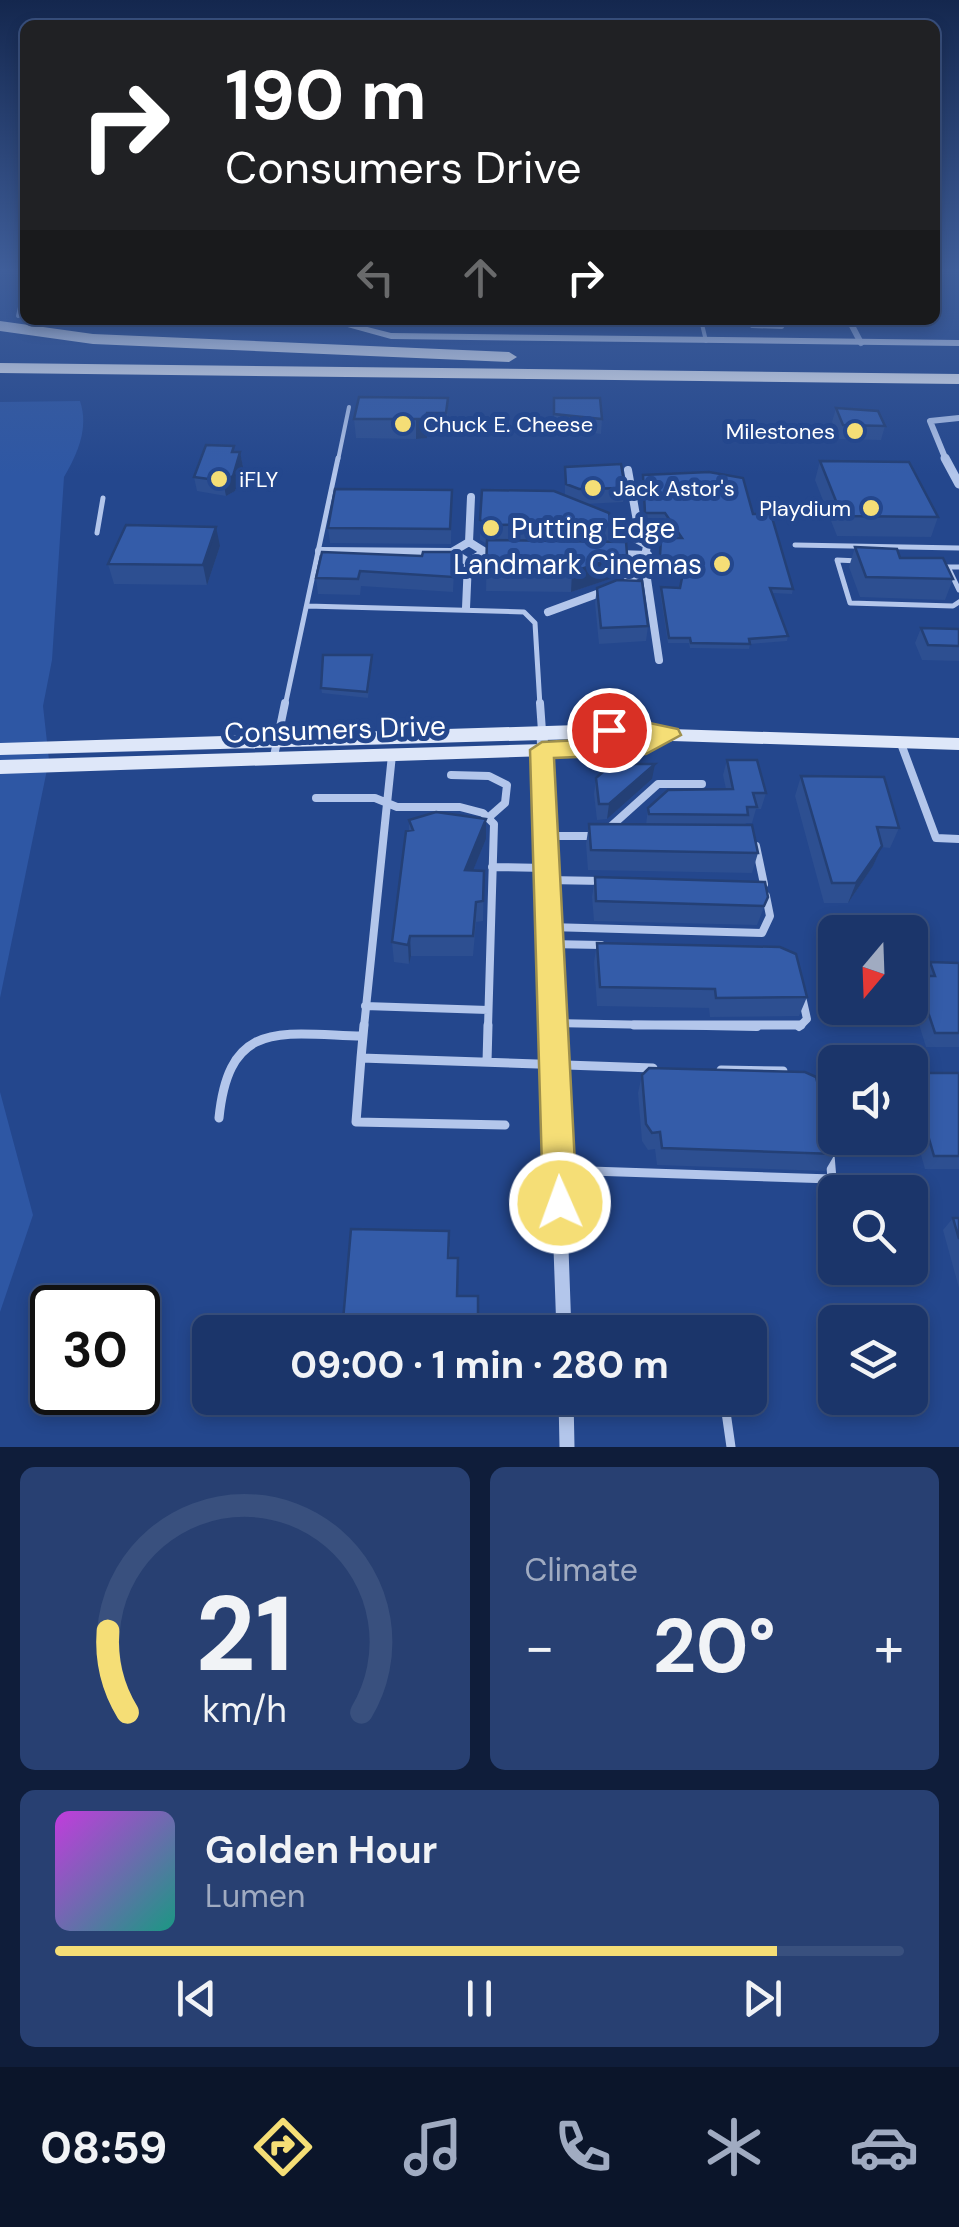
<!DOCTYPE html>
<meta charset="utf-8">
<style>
:root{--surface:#1b356a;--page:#284072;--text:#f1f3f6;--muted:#a0abc1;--line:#39507e;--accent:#f5de76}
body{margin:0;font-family:"DM Sans",sans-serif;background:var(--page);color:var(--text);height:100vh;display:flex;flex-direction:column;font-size:38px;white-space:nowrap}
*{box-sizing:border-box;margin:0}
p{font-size:32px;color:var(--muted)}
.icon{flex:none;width:55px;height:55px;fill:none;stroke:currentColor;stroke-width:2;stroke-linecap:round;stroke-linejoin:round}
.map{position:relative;height:1447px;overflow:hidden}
.details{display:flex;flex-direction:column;gap:20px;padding:20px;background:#0f1d3a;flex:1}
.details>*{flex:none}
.guide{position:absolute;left:20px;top:20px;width:920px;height:305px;border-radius:15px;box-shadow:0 5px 15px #0003,0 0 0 2px var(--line);background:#202124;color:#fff;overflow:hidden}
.needle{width:65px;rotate:199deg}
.buttons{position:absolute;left:818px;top:915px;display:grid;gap:20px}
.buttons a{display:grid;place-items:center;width:110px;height:110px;border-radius:15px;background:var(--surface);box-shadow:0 5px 15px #0003,0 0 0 2px var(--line);font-size:50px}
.speed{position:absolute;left:30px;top:1285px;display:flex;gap:20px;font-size:50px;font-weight:700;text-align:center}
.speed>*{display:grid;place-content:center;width:130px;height:130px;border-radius:50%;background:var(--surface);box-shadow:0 5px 15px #0003,0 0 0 2px var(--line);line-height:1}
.speed .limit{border:5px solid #111;border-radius:15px;background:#fff;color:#111}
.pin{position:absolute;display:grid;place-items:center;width:85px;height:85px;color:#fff;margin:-42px;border:5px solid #fff;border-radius:50%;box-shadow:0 2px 10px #0007}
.me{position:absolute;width:110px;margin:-55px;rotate:358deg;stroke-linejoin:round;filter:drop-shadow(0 0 8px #0008)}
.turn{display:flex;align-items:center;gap:35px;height:210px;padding:0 40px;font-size:45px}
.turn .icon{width:130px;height:130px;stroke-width:2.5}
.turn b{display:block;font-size:70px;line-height:85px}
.lanes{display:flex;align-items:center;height:95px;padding:0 40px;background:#0003;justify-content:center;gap:50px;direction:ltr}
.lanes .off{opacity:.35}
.big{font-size:75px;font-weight:700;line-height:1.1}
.details .card{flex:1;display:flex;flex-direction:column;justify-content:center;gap:15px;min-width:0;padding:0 35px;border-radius:15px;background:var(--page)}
.details .dial{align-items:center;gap:0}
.dial svg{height:260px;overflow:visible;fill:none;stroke:var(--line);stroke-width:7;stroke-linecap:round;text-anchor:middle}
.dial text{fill:var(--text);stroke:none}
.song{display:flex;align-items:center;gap:30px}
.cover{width:120px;height:120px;border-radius:15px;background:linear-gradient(135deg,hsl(290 70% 55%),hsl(170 70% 35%))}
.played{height:10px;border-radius:5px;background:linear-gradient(90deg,var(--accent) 85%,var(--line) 85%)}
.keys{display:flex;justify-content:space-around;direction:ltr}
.heat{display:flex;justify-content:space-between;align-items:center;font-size:55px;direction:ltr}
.details .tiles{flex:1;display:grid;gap:20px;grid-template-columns:1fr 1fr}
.card:last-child{grid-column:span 2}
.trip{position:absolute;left:192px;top:1315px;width:575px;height:100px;border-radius:15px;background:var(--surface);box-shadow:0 5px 15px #0003,0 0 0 2px var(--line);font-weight:700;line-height:100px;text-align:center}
.menu{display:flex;height:160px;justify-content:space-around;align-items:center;background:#0b152a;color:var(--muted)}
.menu .icon{width:70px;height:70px}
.menu .selected{color:var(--accent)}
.menu b{font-size:45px;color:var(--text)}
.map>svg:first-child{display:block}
.green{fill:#2e57a4}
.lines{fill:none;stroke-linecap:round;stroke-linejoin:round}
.stream{stroke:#a7c0ec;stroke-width:4}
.service-far3{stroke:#b3c6eb;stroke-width:4}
.service-far2{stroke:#b3c6eb;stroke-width:5}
.service-far1{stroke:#b3c6eb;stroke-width:8}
.service{stroke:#b3c6eb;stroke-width:9}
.pedestrian{stroke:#b3c6eb;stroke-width:8}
.minor-far3{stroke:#b3c6eb;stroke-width:6}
.minor-far2{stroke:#b3c6eb;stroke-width:9}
.minor-far1{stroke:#b3c6eb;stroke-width:11}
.minor{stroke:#b3c6eb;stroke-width:15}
.secondary{fill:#dee7f9;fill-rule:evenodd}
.motorway{fill:#fff;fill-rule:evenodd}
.wall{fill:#2d4f91}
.shaded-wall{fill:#244076}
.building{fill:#345ca9;stroke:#244076;stroke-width:2.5}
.route{fill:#f5de76;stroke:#9f904d;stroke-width:2.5}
.poi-dot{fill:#f5de76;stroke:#24478d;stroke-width:4}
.labels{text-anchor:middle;stroke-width:10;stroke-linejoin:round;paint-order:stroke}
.far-poi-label{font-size:22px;fill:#fff;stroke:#24478d;text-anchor:start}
.poi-label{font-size:28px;fill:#fff;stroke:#24478d;text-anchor:start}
.street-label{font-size:28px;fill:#fff;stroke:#24478d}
</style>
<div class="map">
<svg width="959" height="1447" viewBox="0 0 959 1447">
<rect width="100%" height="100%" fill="#24478d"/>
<!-- green -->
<path class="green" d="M80 401C89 428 78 453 64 477L52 660 43 706 49 760 0 998V402Z
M0 1092 33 1215 0 1312Z"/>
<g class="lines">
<!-- stream -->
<path class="stream" d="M18 316 25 285"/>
<!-- service-far3 -->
<path class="service-far3" d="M198 320H250
M527 320 702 325 723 320
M701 320 706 341
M750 320 752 326 782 327 784 320
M338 460 349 407"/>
<!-- service-far2 -->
<path class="service-far2" d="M97 533 103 498
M795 545 959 548
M859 561 837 560 850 603 953 606 959 602
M940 567H959
M948 567 959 590
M307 606 524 612 535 623 540 706
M285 706 338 458"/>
<!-- service-far1 -->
<path class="service-far1" d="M540 703 542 731
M900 741 936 838 959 839
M274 756 285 703
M451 775 489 776 507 785 505 803 488 818
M316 798H375L397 807H460L483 813 494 824 488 1027
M608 829 658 784H702
M548 836H595
M756 846 764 884
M492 867 546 868
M547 880 603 881
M549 927 762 933 770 916 766 896
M549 944 601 945
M365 1006 488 1010
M553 1023 757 1027
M364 1027 392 755
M799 1027 807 1019 803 1001"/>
<!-- service -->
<path class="service" d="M364 1025 361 1058 653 1068
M634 1025H801
M361 1058 356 1122 505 1125
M487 1062 488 1025
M721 1070 783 1071
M219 1118C229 1018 281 1034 362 1036
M560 1170 832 1179 830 1155
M724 1398 731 1447"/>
<!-- pedestrian -->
<path class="pedestrian" d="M628 470 640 538
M602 520 647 545 643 571 620 586
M469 542 485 552 468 562 452 552Z
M469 542 471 497
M319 551 452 552
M618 554 648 555
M646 572 659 660
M466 608 468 562
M548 612 605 591"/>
<!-- minor-far3 -->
<path class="minor-far3" d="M849 320 861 343
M946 460 930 421 959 418"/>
<!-- minor-far2 -->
<path class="minor-far2" d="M945 458 959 484"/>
<!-- minor-far1 -->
<path class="minor-far1" d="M542 732 553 1027"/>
<!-- minor -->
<path class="minor" d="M553 1025 564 1332
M566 1398 567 1447"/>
<!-- secondary -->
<path class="secondary" d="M322 320H340L391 333 959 340V346L391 339Z
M640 723 670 729 959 738V750L672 741 646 751 579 755 0 774V760L579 743 648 737 0 755V743Z"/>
<!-- motorway -->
<path class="motorway" d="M0 321 93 334 509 352 517 357 509 362 93 344 0 331Z
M0 363 959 374V384L0 373Z"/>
</g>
<!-- wall -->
<path class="wall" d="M448 398 447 432H428L427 438 416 439 356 438 354 419Z
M554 398 602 419 601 434 554 428Z
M836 408 885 426 881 440 839 439 832 422Z
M235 452H240L243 467 235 491 226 496 197 491 194 477Z
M820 461 938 517 931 537 837 536 815 480Z
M565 467 625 488 623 502 586 504 611 524 609 542 625 574 571 592 486 591 487 544 480 540V520L565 496Z
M643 475 753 514 793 589 792 594 772 593 788 636 787 641 750 644 749 649 690 648 689 643H668L660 592 661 587 680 588 683 573 659 561 661 538H678L664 518H645Z
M452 490 451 544 330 543 328 528Z
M220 546 207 585 114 584 108 564Z
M855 547 900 558 953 579 945 600 860 597 849 567Z
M455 552 453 592 361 586 360 595 318 594 316 578 422 556Z
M597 588 648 626 646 641 599 644 595 603Z
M921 628 959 629V661L922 660 915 643Z
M372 660 368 698 322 693 321 688Z
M727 760 766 793 761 809H756L752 823H746L745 825 758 853 752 873 588 870 586 844 589 824 646 825 648 808 726 789 723 775Z
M801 776 899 828 890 848 881 847 873 866 848 903H824L795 796Z
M596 778 652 779 607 819 597 820 594 794Z
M409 820 486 839 473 870 484 871 483 921 476 922 473 956H411L409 964 394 962 392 942 409 831Z
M595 877 768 897 757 925 594 921 592 897Z
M597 943 807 997 799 1016 710 1017 709 1008 597 1006 594 962Z
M930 962 959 963V1047H926L910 995V988L916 976H923Z
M910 1073H959V1169H925L910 1116Z
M642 1075 835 1154 825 1171 657 1165 655 1149 648 1150 642 1141 638 1093Z
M953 1218H959V1288L943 1230Z
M450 1246V1258H458V1296H478V1332H342Z
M339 1398H448V1404L341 1403Z"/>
<!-- shaded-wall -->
<path class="shaded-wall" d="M427 413V438L416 439V420Z
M240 452 243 467 235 491 226 496 223 481Z
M216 527 220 546 207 585 203 565Z
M627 554 625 574 571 592 572 572Z
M655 764 652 779 607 819 609 804Z
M486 819V839L465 890V870Z
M882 846 873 866 848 903 856 883Z
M410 936 411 956 409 964 408 945Z"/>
<!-- building -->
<path class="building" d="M359 397 448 398 446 413H427L426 419H354Z
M554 398H600L602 419 554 414Z
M836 408 878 411 885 426 843 425Z
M206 445 234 446 232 452H240L233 476 223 481 194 477Z
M820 461 909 462 938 517 842 516Z
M621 464 625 488 579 489 566 484 565 467Z
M709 472 743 478 753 514H771L793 589 770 588 788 636 749 639 750 644 691 643 690 638H669L661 587 680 588 684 568 660 556 661 538H682L665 513H645L643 475Z
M335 489 452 490 450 529 328 528Z
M482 490 554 491 609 513 611 524 487 525 480 520Z
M126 525 216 527 203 565 108 564Z
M487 540 626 542 627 554 572 572 486 571Z
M855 547 897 549 900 558H943L953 579 866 577Z
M322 552 422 556 423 552H455L453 577 360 571 358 579 316 578Z
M617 580 642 581 648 626 601 628 597 588Z
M921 628 959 629V646L928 645Z
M323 655H372L367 692 321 688Z
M727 760H757L766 793H753L757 807H747L748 815 649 814 648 808 668 790 733 789Z
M612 764H655L609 804H599L596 778Z
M801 776 884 777 899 828 877 827 882 846 856 883H832Z
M436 812 486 819 465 870 484 871 483 901 476 902 473 936H410L408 945 392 942 406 831 413 830 409 820Z
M589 824 752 825 758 853 591 850Z
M595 877 765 882 768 897 764 906 596 901Z
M597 943 780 947 796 954 807 997 716 998 715 989 600 987Z
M930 962 959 963V1033H935L916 976H935Z
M649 1068 805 1072 816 1077 835 1154 662 1148 660 1132 652 1133 646 1124 642 1075Z
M910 1073H959V1156H934Z
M953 1218H959V1239Z
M351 1229 449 1231 448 1258H458L457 1296H478V1327L462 1326V1332H342Z"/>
<!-- sky -->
<linearGradient id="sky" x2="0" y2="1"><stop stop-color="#14274e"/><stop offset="0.57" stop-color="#3f5e9a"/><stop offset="1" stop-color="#3f5e9a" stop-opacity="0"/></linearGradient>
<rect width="959" height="475" fill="url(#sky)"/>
<!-- route -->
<path class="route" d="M640 721 678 729 681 735 646 754 554 758 577 1203 572 1214 560 1219 548 1214 543 1203 530 750 542 742 642 737 609 738 598 730 609 722Z"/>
<!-- markers -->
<g class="poi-dot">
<circle cx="403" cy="424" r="10"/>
<circle cx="855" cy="431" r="10"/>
<circle cx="219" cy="479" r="10"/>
<circle cx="593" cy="488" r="10"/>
<circle cx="871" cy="508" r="10"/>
<circle cx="491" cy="528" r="10"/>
<circle cx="722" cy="564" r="10"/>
</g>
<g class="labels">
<!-- far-poi labels -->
<g class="far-poi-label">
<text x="423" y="432">Chuck E. Cheese</text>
<text x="835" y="439" text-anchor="end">Milestones</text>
<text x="239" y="487">iFLY</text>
<text x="613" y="496">Jack Astor's</text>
<text x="851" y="516" text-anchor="end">Playdium</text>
</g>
<!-- poi labels -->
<g class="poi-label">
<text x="511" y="538">Putting Edge</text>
<text x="702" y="574" text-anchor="end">Landmark Cinemas</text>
</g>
<!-- street labels -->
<g class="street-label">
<text transform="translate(335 729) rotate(-2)" y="10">Consumers Drive</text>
</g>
</g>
</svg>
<div class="buttons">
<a><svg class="needle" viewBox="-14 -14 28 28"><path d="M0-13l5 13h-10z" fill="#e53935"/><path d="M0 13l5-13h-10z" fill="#a0abc1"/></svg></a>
<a><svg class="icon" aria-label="sound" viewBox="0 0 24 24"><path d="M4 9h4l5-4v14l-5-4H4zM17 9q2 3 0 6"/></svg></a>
<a><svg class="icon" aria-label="search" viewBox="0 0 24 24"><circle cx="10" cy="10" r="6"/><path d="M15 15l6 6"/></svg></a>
<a><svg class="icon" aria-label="layers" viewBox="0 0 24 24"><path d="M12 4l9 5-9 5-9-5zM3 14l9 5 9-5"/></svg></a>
</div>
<div class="speed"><div class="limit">30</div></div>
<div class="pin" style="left:609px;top:730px;background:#d93025"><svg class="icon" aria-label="arrive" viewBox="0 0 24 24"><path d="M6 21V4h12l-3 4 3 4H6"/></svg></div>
<svg class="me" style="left:560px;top:1203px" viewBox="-20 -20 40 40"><circle r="17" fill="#f5de76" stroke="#fff" stroke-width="3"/><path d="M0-11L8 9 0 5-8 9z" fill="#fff"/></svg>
<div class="trip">09:00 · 1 min · 280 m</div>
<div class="guide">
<div class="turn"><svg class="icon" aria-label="right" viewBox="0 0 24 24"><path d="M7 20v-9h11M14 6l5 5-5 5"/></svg><div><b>190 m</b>Consumers Drive</div></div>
<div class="lanes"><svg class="icon off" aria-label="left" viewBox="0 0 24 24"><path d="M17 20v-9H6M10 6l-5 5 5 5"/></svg><svg class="icon off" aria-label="ahead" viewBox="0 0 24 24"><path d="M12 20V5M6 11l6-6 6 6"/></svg><svg class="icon" aria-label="right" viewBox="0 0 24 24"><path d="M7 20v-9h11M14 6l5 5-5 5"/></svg></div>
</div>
</div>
<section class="details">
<div class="tiles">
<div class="card dial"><svg viewBox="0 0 100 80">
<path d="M14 69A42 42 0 1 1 86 69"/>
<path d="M14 69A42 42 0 0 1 8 44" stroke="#f5de76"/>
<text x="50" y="56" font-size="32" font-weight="700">21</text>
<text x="50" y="72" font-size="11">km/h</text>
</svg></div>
<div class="card"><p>Climate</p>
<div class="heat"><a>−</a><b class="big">20°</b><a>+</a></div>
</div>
<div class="card">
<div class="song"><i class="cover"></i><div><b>Golden Hour</b><p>Lumen</p></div></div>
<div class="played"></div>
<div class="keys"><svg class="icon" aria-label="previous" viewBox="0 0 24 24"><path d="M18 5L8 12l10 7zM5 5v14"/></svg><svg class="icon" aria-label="pause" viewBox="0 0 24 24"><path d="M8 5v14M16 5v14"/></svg><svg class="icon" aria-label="next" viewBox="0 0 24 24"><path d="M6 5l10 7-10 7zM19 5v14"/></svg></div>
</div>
</div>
</section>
<nav class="menu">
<b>08:59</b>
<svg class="icon selected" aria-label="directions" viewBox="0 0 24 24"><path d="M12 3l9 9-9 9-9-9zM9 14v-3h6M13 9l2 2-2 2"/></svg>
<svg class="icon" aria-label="music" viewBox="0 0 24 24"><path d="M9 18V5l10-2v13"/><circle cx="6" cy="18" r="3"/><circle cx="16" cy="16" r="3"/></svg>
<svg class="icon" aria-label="phone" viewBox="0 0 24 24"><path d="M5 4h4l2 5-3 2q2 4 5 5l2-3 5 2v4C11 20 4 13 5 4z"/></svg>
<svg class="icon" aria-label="climate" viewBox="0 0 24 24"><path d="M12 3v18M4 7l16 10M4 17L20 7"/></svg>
<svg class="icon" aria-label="car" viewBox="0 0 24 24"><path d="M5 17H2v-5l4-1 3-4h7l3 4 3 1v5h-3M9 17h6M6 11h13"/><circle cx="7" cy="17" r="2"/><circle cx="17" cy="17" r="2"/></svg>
</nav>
